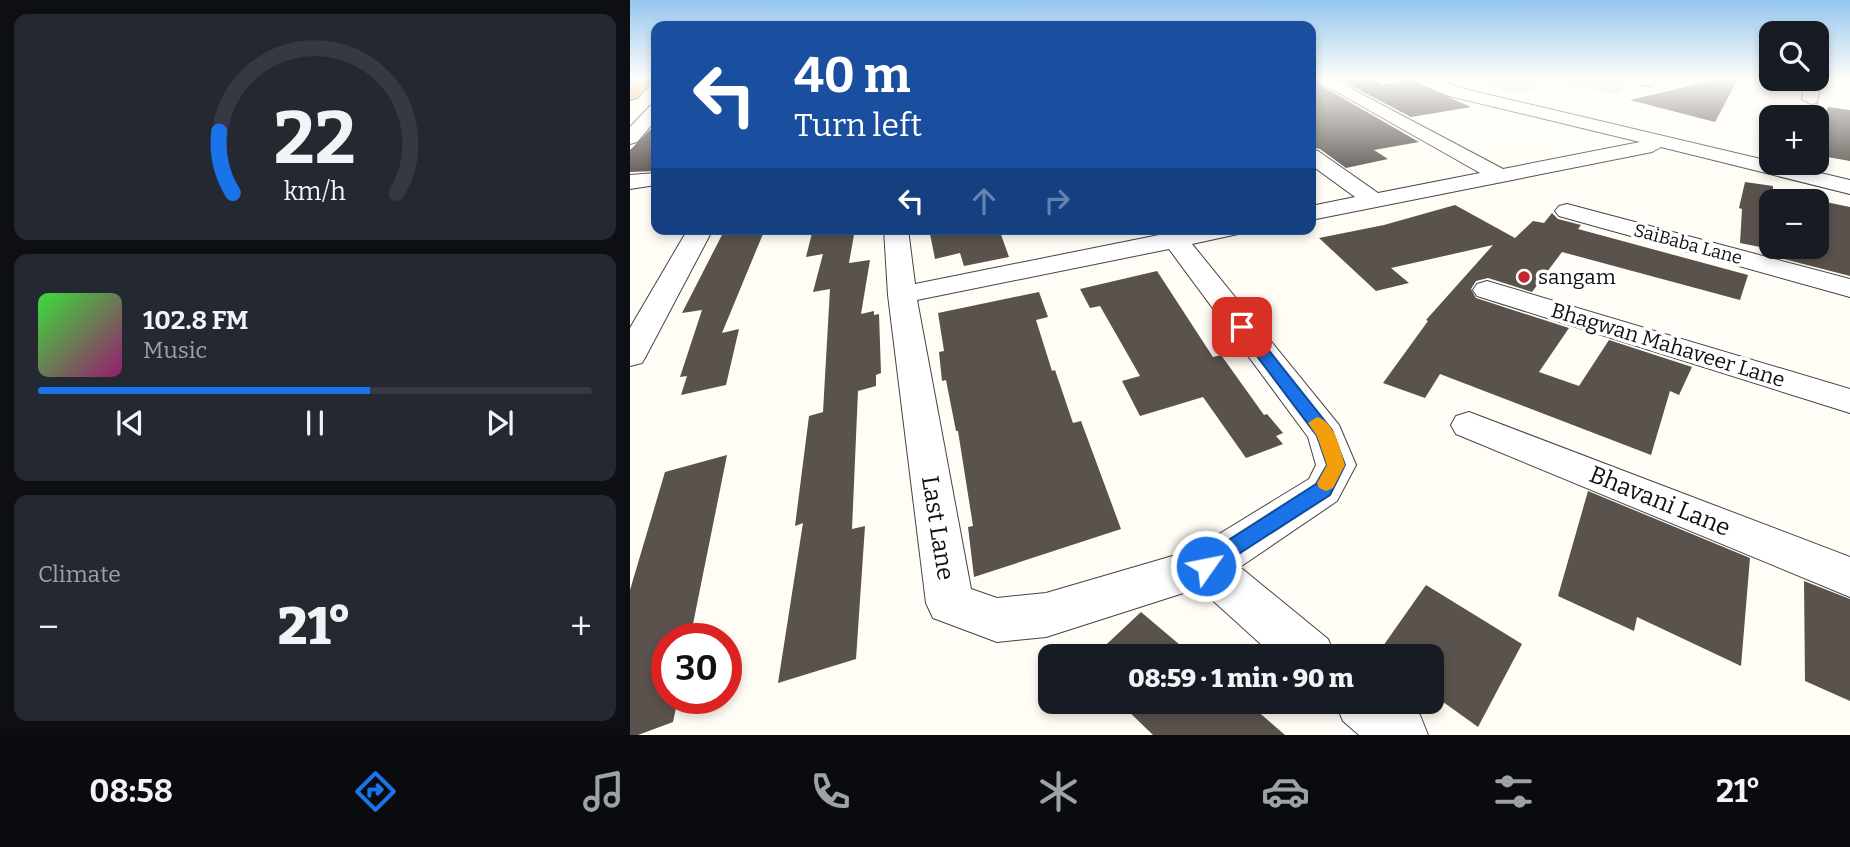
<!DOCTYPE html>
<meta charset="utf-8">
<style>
:root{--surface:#171b24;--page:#242831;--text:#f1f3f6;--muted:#9ea1a6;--line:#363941;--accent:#1a73e8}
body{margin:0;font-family:Bitter,serif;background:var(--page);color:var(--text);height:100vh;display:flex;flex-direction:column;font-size:26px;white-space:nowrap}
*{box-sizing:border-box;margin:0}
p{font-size:23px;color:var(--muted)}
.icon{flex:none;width:38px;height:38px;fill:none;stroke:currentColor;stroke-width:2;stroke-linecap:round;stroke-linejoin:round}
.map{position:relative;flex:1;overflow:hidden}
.panel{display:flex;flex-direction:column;gap:14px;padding:14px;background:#0d0f14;width:630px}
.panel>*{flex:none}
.top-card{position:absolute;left:21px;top:21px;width:665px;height:214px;border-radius:14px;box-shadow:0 4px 10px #0003;background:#1a4fa0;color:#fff;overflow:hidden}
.fabs{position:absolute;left:1129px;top:21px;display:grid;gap:14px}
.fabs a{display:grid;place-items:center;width:70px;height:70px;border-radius:14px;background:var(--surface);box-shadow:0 4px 10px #0003;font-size:35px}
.speed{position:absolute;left:21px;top:623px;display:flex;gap:14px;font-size:35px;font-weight:700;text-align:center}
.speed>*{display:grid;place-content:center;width:91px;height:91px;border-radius:50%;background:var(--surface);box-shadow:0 4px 10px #0003;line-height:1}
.speed .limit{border:10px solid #d22;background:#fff;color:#111}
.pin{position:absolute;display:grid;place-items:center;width:60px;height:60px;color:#fff;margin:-30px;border-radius:14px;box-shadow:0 4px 10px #0006}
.me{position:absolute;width:77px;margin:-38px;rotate:57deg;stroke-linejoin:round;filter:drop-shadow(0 0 5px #0008)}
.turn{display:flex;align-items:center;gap:24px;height:147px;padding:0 28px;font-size:32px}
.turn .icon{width:91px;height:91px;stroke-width:2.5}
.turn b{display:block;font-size:49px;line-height:60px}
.lanes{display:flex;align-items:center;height:66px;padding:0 28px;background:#0003;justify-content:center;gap:35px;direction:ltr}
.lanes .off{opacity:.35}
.big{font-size:52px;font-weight:800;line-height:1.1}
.panel .widget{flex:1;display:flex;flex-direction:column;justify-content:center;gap:10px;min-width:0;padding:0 24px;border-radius:14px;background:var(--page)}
.panel .dial{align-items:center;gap:0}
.dial svg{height:182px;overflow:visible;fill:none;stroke:var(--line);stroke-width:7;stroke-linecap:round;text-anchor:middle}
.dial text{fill:var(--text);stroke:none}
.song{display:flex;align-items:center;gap:21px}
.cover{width:84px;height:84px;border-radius:10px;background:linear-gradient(135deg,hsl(120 70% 55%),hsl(320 70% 35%))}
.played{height:7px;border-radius:4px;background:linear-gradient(90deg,var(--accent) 60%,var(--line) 60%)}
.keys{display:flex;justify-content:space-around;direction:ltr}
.heat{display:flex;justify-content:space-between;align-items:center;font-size:38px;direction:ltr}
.trip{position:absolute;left:408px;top:644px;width:406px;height:70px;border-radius:14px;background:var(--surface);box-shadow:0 4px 10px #0003;font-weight:800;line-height:70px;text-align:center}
.tab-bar{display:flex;height:112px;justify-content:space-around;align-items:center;background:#090b0e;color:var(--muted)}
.tab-bar .icon{width:49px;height:49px}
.tab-bar .selected{color:var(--accent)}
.tab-bar b{font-size:32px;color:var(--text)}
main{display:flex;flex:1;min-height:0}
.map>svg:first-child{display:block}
.green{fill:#d5ebbd}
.building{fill:#5a524d}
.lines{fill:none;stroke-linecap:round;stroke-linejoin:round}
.minor-casing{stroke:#444;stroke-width:2}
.highway-casing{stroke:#222;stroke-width:2}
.minor{fill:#fff;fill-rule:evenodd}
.highway{fill:#f5a25d;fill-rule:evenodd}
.route{fill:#1a73e8;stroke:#114b97;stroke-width:2}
.slow{fill:#f59e0b}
.poi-dot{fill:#c4262e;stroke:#fff;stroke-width:2.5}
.labels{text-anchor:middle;stroke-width:7;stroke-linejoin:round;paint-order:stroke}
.far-street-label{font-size:18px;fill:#111;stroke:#fff}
.poi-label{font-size:21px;fill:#111;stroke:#fff;text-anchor:start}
.street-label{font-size:21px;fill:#111;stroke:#fff}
.near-street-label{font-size:24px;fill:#111;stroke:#fff}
</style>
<main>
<section class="panel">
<div class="widget dial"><svg viewBox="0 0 100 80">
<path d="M14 69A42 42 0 1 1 86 69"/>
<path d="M14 69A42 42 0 0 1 8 42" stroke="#1a73e8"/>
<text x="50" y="56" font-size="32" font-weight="700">22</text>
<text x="50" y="72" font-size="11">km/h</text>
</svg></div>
<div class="widget">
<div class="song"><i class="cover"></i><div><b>102.8 FM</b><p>Music</p></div></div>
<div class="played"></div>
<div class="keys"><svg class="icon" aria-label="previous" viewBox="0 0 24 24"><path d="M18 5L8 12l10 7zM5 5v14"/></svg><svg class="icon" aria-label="pause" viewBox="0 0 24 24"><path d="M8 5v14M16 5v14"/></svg><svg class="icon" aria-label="next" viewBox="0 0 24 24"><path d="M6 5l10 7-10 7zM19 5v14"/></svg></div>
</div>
<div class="widget"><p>Climate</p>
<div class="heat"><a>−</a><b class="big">21°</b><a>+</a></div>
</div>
</section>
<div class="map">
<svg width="1220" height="735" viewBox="0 0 1220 735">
<rect width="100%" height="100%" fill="#fffdf5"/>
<!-- green -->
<path class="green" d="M833 79H1001L990 95 918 82 892 95Z"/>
<!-- building -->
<path class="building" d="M681 79 683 81 789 142 744 150 758 159 716 168 690 149 681 147Z
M708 79H742L753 85 779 80 841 107 781 117Z
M1089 79H1108L1085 122 1000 100Z
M1198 107 1220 110V161L1186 155V141Z
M26 124V171L0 172V150Z
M1115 182 1143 186 1141 247H1186V200L1220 207V276L1134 254 1135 248 1110 243 1112 209 1109 208Z
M825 205 885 238 903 221 914 223 922 213 928 219 951 225 948 229 1118 275 1110 300 932 252 902 292 858 278 846 281 841 289 846 298 939 328 909 372 949 386 979 340 1062 367 1049 395 1040 391 1021 455 810 374 795 398 753 383 798 321 796 320 863 245 761 268 779 283 746 291 689 238 754 225Z
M95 229H135L92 333 109 329 96 385 51 395 57 376 50 377 72 310 52 313Z
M183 229H225L219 263 240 260 231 314 244 311V315L249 314 251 373 246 375V386L228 391 222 529 235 526 226 659 148 683 173 523 165 526 179 416 193 412 200 289 183 292 193 254 176 257Z
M299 229H369L379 257 334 266 330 253 305 259Z
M527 271 583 357 591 355 634 415 637 414 653 433 646 436 653 444 616 458 573 397 510 416 492 381 510 376 470 306 460 308 450 289Z
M409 292 418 317 406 320 422 371 425 370 443 423 451 421 491 529 344 577 338 527 343 526 328 431H326L316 380 312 381 309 352 314 351 308 313Z
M97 455 60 639H37V698H48L43 722 8 735H0V590L35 472Z
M958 491 1120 558 1111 666 1007 617 1004 631 928 596Z
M1174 581 1220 599V701L1175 681Z
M796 585 892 644 848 727 802 694V656H746Z
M511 612 563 656H464Z
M489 702H617L655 735H523Z"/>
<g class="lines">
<!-- minor casing -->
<g class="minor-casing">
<path id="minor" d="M684 79H703L873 169 1010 142 819 96 785 82 783 79H805L830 88 1220 180V194L1031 147 1022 152 681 220V206L725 197 681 165V149L688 151 748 193 850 173Z
M1011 79H1028C1023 86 1019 87 1011 85L1009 82Z
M1175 79H1191L1187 103 1181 104 1172 99Z
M26 105V120L7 142 0 144V127L20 106Z
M26 173V185L0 189V175Z
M937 204 1220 279V297L929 216 925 211 929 206Z
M58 229H83L16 356 12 363 0 366V328Z
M254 229H278L285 284 529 235 525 229H611L608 234 562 244 709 425 726 465 707 501 610 567 698 639 705 656H644L569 588 416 637 367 642 303 618 296 603 258 295ZM539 249 678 437 686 465 679 479 563 550 416 593 367 598 341 589 287 300Z
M857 281 1220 389V413L847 296 843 290 847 284Z
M839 412 1220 557V597L826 434 821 425 826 416Z
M705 702H773L790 715 798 735H729L713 721Z"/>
</g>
<!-- highway casing -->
<g class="highway-casing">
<path id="highway" d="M6 79H25L7 98 0 100V84Z"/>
</g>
<!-- minor -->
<use href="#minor" class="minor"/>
<!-- highway -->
<use href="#highway" class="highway"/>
</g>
<!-- sky -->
<linearGradient id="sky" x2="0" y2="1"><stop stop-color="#95c6ee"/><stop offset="0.43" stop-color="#fffefa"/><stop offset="1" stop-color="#fffefa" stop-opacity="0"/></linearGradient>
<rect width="1220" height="182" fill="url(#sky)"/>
<!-- route -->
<path class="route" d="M612 322 617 323 702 430 715 465 700 495 576 575 569 572 566 566 569 559 686 484 697 465 687 436 605 327Z"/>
<!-- slow -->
<path class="slow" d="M687 417C705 422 710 449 715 465L703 488 696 491 689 488 687 483 697 465 687 436 678 423Z"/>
<!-- markers -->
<circle class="poi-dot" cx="894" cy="277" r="7"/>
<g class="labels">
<!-- far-street labels -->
<g class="far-street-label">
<text transform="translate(1058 244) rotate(15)" y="6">SaiBaba Lane</text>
</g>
<!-- poi labels -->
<g class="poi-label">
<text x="908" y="284">sangam</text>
</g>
<!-- street labels -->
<g class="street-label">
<text transform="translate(1038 345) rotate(17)" y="7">Bhagwan Mahaveer Lane</text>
</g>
<!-- near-street labels -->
<g class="near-street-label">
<text transform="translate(1030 501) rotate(22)" y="8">Bhavani Lane</text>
<text transform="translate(308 528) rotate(81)" y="8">Last Lane</text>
</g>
</g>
</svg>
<div class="fabs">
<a><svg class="icon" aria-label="search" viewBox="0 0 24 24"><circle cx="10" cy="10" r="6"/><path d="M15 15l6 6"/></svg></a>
<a>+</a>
<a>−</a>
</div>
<div class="speed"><div class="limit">30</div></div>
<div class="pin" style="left:612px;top:327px;background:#d93025"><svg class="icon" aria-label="arrive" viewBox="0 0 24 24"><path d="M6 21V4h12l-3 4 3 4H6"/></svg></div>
<svg class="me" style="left:576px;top:566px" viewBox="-20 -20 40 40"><circle r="17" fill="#1a73e8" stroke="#fff" stroke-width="3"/><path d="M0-11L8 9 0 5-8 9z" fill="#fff"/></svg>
<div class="trip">08:59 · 1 min · 90 m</div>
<div class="top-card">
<div class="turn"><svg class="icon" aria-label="left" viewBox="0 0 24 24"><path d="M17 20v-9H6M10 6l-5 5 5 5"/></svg><div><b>40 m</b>Turn left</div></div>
<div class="lanes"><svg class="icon" aria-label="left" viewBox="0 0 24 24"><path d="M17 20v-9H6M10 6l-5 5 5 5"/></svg><svg class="icon off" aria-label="ahead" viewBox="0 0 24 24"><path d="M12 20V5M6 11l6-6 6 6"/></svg><svg class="icon off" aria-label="right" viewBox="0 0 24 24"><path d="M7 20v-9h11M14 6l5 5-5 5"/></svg></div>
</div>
</div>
</main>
<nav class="tab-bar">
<b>08:58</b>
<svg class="icon selected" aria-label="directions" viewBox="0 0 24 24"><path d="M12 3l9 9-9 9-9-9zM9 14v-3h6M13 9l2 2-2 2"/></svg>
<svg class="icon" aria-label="music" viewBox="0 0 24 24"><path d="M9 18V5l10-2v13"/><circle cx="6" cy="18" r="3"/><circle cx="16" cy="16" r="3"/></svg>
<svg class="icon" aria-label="phone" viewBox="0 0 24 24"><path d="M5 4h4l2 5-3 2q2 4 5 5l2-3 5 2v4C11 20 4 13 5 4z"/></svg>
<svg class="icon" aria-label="climate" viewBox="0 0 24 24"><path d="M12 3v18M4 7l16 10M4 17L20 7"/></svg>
<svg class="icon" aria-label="car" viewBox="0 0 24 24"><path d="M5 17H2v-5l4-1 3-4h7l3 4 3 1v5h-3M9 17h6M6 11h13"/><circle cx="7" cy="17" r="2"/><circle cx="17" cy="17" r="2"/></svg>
<svg class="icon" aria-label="filters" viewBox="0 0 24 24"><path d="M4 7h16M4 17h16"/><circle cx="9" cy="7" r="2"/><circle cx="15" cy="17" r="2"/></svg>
<b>21°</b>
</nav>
